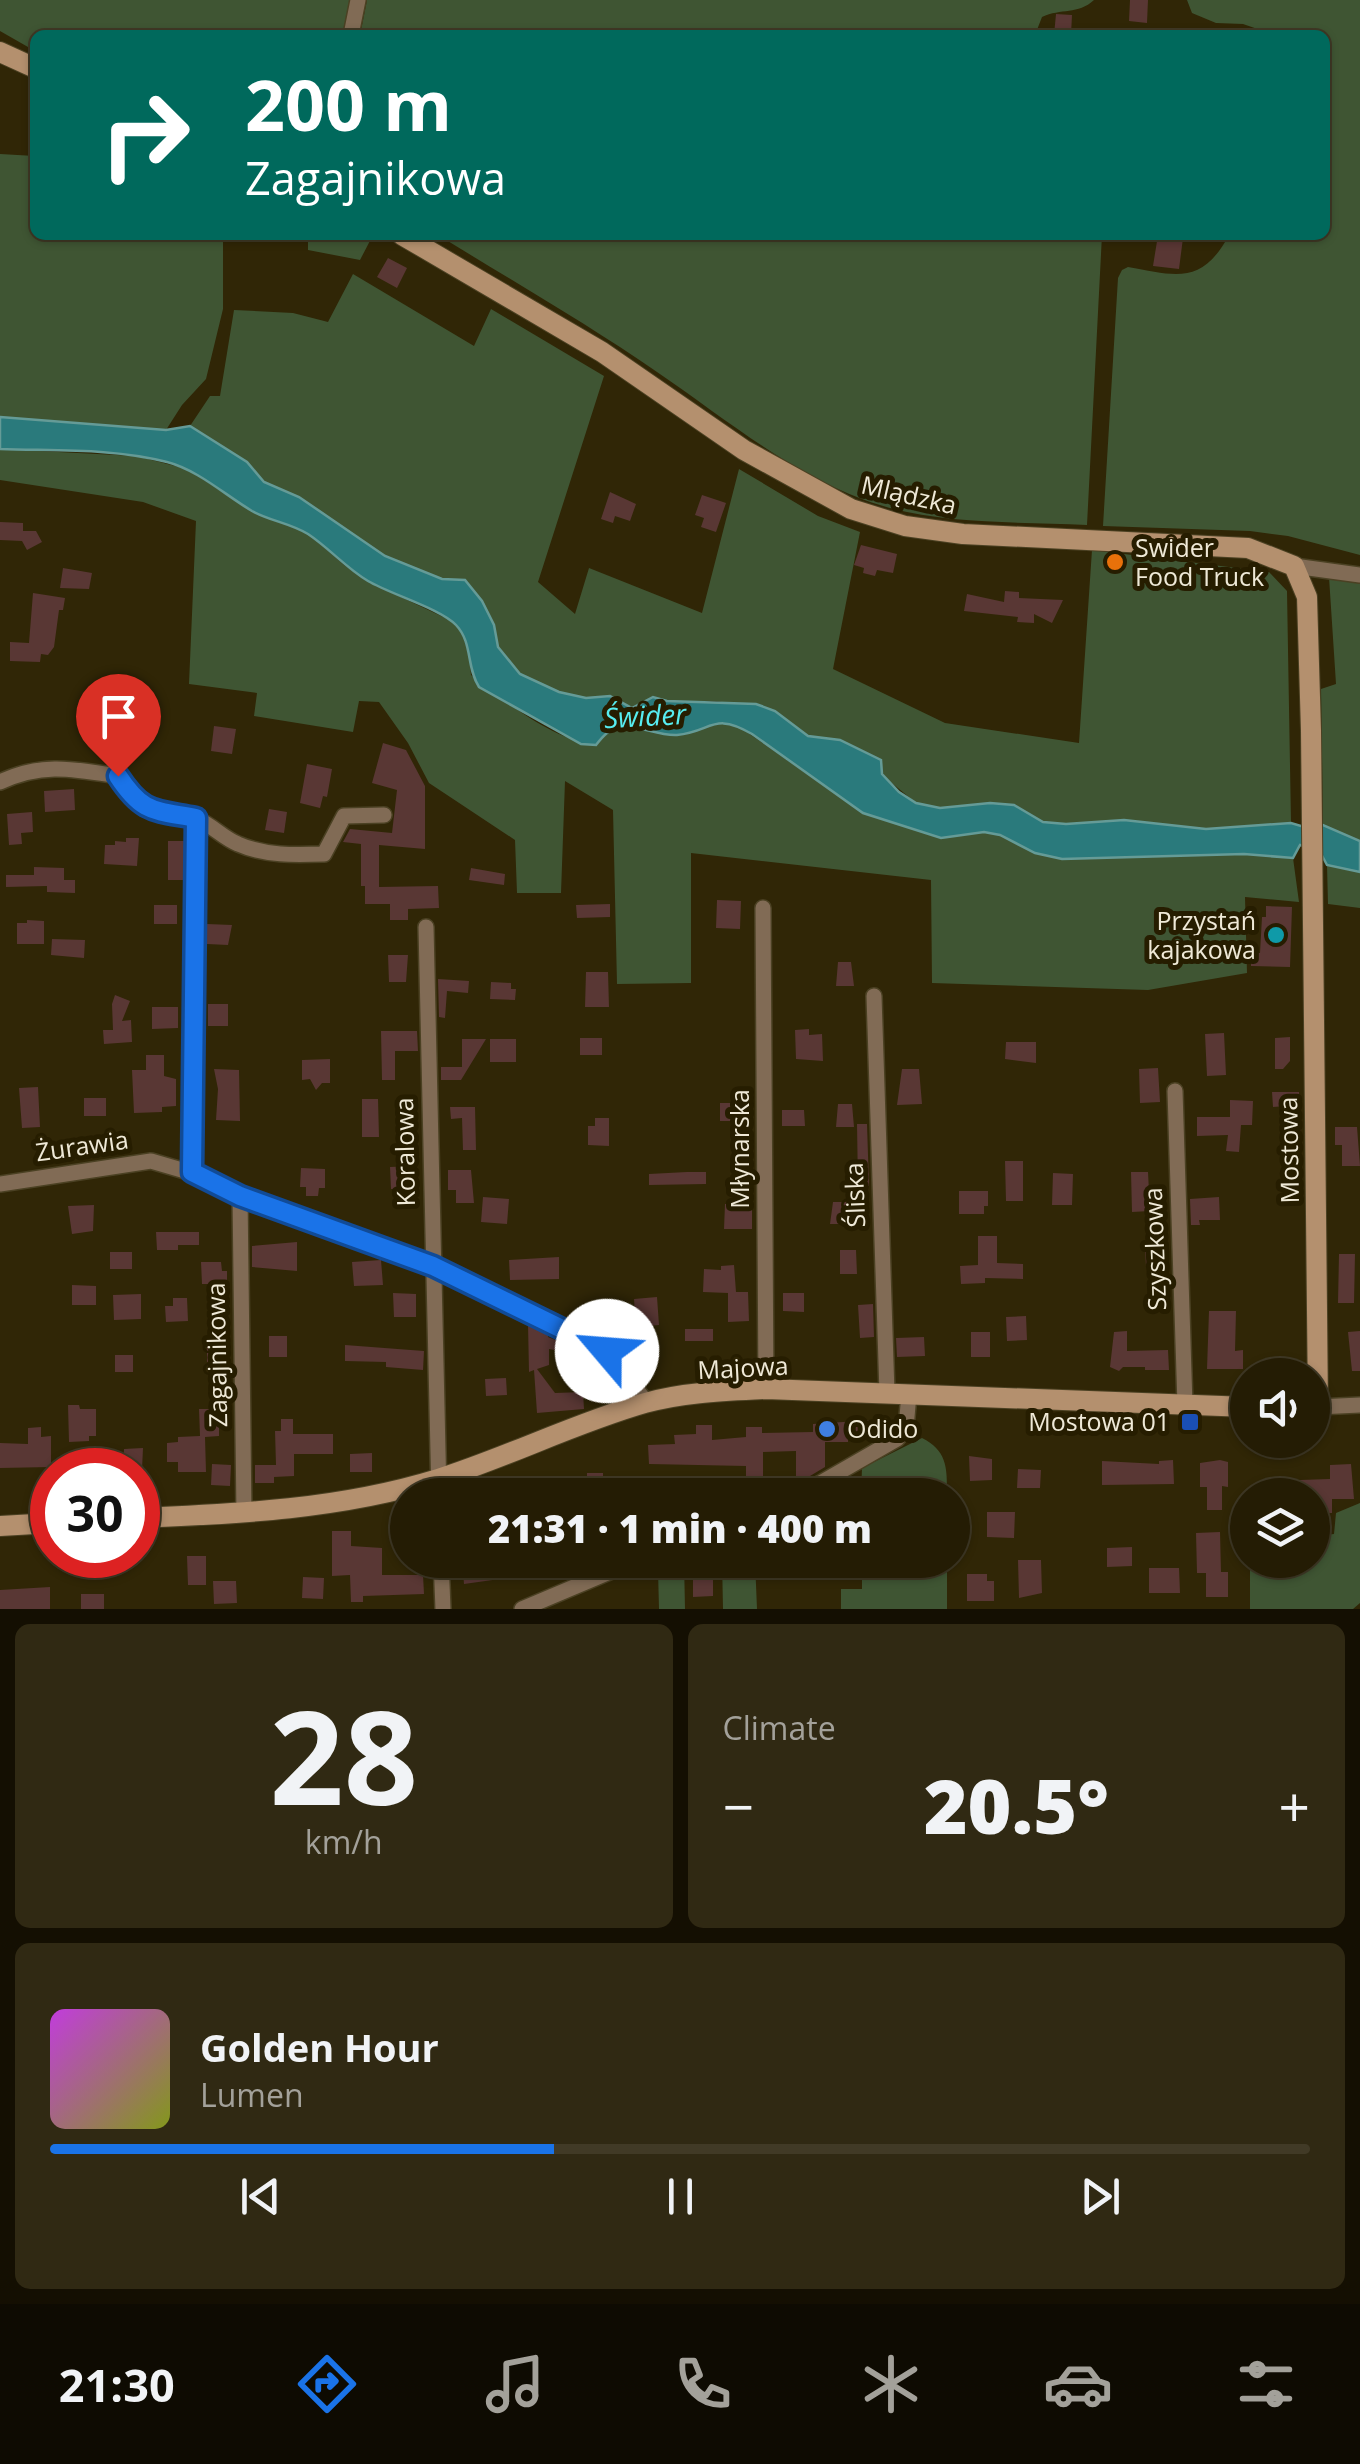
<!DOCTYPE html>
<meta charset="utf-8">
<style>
:root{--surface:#241c04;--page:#302913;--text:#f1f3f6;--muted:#a3a19a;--line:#413a26;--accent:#1a73e8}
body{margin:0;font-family:"Open Sans",sans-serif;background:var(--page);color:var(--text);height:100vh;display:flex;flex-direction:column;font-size:38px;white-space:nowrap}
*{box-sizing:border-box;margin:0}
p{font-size:32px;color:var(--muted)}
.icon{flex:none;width:55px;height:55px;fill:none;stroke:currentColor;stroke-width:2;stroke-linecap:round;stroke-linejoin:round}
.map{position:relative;height:1609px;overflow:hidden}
.sheet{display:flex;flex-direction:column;gap:15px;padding:15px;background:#140f02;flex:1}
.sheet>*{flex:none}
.banner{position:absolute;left:30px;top:30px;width:1300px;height:210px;border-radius:15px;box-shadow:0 2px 8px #0004,0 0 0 2px var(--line);background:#00695c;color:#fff;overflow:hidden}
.buttons{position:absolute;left:1230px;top:1358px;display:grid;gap:20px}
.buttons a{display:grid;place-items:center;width:100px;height:100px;border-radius:50%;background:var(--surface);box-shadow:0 2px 8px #0004,0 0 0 2px var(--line);font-size:50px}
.speed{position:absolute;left:30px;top:1448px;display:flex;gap:20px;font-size:50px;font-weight:700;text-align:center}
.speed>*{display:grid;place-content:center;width:130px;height:130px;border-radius:50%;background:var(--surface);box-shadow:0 2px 8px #0004,0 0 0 2px var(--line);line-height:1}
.speed .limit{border:15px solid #d22;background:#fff;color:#111}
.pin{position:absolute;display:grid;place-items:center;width:85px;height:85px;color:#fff;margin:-102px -42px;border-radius:50% 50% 50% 0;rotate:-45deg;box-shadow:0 0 10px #0007}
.pin .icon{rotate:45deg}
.me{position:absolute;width:110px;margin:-55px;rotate:297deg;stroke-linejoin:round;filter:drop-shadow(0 0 8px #0008)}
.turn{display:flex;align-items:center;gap:35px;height:210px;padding:0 50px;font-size:45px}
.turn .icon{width:130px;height:130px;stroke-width:2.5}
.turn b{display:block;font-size:70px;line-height:85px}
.big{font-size:75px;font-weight:800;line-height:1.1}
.sheet .tile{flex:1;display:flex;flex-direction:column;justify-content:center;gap:15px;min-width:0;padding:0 35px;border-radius:15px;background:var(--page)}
.sheet .dial{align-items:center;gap:0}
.dial b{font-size:130px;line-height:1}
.song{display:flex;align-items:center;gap:30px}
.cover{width:120px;height:120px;border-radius:15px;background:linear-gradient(135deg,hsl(290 70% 55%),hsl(70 70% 35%))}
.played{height:10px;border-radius:5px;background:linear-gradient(90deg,var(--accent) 40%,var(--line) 40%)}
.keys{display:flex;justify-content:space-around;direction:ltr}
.heat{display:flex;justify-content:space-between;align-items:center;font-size:55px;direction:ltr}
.sheet .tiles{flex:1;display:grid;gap:15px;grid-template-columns:1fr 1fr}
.tile:last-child{grid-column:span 2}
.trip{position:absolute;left:390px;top:1478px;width:580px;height:100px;border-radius:50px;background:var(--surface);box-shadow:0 2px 8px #0004,0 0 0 2px var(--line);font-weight:800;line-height:100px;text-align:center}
.tabs{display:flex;height:160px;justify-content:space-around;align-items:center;background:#0e0b02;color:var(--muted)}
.tabs .icon{width:70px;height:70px}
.tabs .selected{color:var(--accent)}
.tabs b{font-size:45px;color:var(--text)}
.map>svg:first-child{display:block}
.green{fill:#3f5533}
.water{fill:#2a7a7c;stroke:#659b97;stroke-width:2.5}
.building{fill:#593734}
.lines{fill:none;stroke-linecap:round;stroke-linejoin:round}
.street-casing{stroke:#4b4123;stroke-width:18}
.secondary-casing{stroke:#4b4123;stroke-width:22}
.street{stroke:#816b55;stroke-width:15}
.secondary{stroke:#b4906e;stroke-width:20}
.route-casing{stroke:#114b97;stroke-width:25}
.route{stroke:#1a73e8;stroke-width:18}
.food-dot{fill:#e8710a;stroke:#261d00;stroke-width:4}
.culture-dot{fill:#0f9aa8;stroke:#261d00;stroke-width:4}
.transit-dot{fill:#1a4fb4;stroke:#261d00;stroke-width:4}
.shop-dot{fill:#3f7fe0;stroke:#261d00;stroke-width:4}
.labels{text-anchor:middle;stroke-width:10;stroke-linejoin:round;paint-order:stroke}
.street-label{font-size:25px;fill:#efe9d7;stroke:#261d00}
.poi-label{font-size:25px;fill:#efe9d7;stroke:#261d00;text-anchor:start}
.water-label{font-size:28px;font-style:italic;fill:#57edf0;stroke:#261d00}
</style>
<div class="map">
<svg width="1360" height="1609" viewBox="0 0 1360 1609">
<rect width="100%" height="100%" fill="#302606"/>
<!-- green -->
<path class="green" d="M0 0H350L343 35H35V51L0 31Z
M367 0H1094C1078 15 1061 8 1042 17L1035 35H360Z
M1187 0H1360V555L1288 536 1250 531 1103 526 1118 278 1122 270 1128 267C1177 276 1202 285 1229 235H1325V35H1275L1243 24 1216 23 1192 13Z
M0 154 35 156V235H223V309L206 379 182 405 166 430 0 417Z
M308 235H368L372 237 360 260 308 250Z
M438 235H1102L1087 525C1013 521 933 526 862 499 786 470 723 417 657 372 586 323 511 280 438 235Z
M353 274 474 346 491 309 604 376 538 582 575 614 589 568 702 613 739 469 818 516 860 532 833 669 945 723 1079 743 1092 550 1269 572 1287 591 1291 823 1206 829 1124 820 1067 824 1043 822 1014 805 990 803 940 808 916 803 840 740 808 736 775 711 716 701H667L653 697 632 708 610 696 586 698 559 692 520 674 498 646 494 624 465 580 442 579 385 556 299 497 264 482 247 462 190 426 210 396H220L234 310 293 313 328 322Z
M0 449 136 456 187 469 256 514 284 521 311 536 344 565 371 583 454 622 468 642 471 675C504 700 554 742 596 744L605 734 620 727 678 735 715 722 738 726 863 813 941 838 984 832 1000 835 1035 853 1244 854 1293 858 1299 902 1245 897 1247 973 1148 990 932 983 931 880 691 853V983L617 984 613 810 565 781 561 893H517L515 840 429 783 408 743 379 702 359 701 353 732 254 716 257 693 189 684 196 521 143 502 0 480Z
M1329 577 1360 581V841L1323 825 1321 689 1336 684Z
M1327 865 1360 872V908L1328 904Z
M922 1438C948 1451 947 1469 947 1495H861L862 1468Z
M1360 1503V1603L1353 1609H1250V1560H1312L1313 1536 1334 1534 1336 1513Z
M684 1560 685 1609H659L658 1570Z
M722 1560H755L757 1609H723Z
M862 1560H947V1609H841V1589H862Z"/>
<!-- water -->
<path class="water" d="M0 417 166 430 190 426 247 462 264 482 299 497 385 556 442 579 465 580 482 601 494 625 498 647 520 674 559 692 586 698 610 696 632 708 653 697 667 701 756 704 775 711 808 736 840 740 881 760 882 774 899 792 916 803 940 808 990 803 1014 805 1043 822 1066 824 1124 820 1206 829 1291 823 1311 829 1323 825 1360 841V872L1327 865 1319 850 1300 845 1293 858 1244 854 1062 859 1035 853 1000 835 984 832 941 838 863 813 752 734C713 711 712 732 677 735 657 736 640 725 621 727 610 728 603 736 596 745L581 744 479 687C466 667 473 643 456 625 441 609 390 594 368 581 346 568 329 548 308 534 290 523 270 521 252 511 225 495 198 470 167 462 114 448 54 451 0 449Z"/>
<!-- building -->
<path class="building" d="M1130 0H1148L1147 23 1129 21Z
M1056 14 1072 15 1071 35H1054Z
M1158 235 1183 238 1179 269 1153 266Z
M388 258 407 268 397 288 377 277Z
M610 492 636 504 630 521 615 516 613 523 601 519Z
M702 495 726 503 716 532 701 527 704 518 695 515Z
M0 522 23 523V531H36L42 542 27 550 22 541 0 540Z
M861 545 897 554 893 573 877 570 875 576 863 573 864 568 854 565Z
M63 568 92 573 89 589 60 588Z
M1005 591 1019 592V598L1063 600 1052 623 1034 614V623L1017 622 1018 617 964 611 967 594 1004 602Z
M33 593 65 598 63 610H59L54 647 48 655 41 654 40 662 10 661V642L29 643Z
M214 726 236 729 232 754 211 751Z
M383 743 406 750 425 786V849L379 845V887L438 886 439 908 408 909V920H390V904H365V886H361V844L343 842 350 829 392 833 397 790 372 783Z
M307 764 332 769 327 797 323 796 320 808 300 803Z
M74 789 75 810 45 812 44 791Z
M269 809 287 812 284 833 265 830Z
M32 812 33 832 21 833 22 844 9 845 7 814Z
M126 838H139L137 866 104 864 105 845H115V841L126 842Z
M168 841H184V880H168Z
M34 867 64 868V880H75V893L47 892V886L6 887V875H34Z
M471 868 505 874 504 885 469 880Z
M717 900 741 901 740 929 716 928Z
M610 904V917L577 918 576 905Z
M154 905H177V924H154Z
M1266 906 1292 907 1290 967 1251 966V952L1260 953 1262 917H1266Z
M27 920 44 921V944H17V923H27Z
M207 924 232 925 228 945 207 944Z
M52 939 85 940 84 958 51 955Z
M388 955H408L406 982H389Z
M838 962H851L854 986H836Z
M586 972H608L609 1007H585Z
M438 979 469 981 468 993 447 991 445 1018 439 1017Z
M491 982 511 983V989H516L515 1000 490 999Z
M115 995 130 1001 122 1021 131 1020 132 1042 104 1044 103 1030H113L112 1004Z
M208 1004H228V1026H208Z
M152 1007H178V1028L152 1029Z
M809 1029V1035L822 1034 823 1061 796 1059 795 1030Z
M381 1031H417L418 1051H395V1080H382Z
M1224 1033 1226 1075 1207 1076 1205 1034Z
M1290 1037V1061L1283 1069H1275V1038Z
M580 1038H602V1055H580Z
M462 1039H486L461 1080H441V1067H462Z
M490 1039H516V1062H490Z
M1006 1042H1036V1063L1005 1059Z
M146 1055H164V1076L176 1079V1106L162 1107V1112L134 1113 132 1070H146Z
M330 1059V1083H322L316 1090 310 1079 302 1080V1060Z
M1158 1068 1160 1102 1140 1103 1139 1069Z
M214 1069 239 1070 240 1121 216 1120 218 1089Z
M902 1069H919L922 1104 897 1105Z
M38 1087 40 1127 22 1128 19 1088Z
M1272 1092H1299L1301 1136H1288L1286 1106 1273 1107Z
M84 1098H106V1116H84Z
M362 1099H378L379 1137H362Z
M1230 1100 1253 1101 1252 1125H1241L1239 1152 1226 1151 1228 1135 1197 1136V1117H1230Z
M720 1103H744V1121H720Z
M838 1104H852L854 1127H836Z
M450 1107H475L476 1150H463L462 1118 451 1119Z
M782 1110H804L805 1126H782Z
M595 1118H609V1146L588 1145V1126H595Z
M857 1124H867L869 1186H858Z
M1335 1127H1357L1360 1166H1342V1145H1335Z
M1005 1161H1023V1201H1006Z
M414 1166V1188L391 1189 390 1167Z
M301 1168 325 1169V1188H319L318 1196H306V1187H300Z
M448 1170H471L474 1203H456V1190H448Z
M687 1172H706V1184L649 1185V1174Z
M1131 1172H1148L1150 1211 1132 1212Z
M1053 1173 1073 1174 1072 1205H1052Z
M959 1191H988V1206H984V1214H959Z
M483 1197 509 1199 507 1224 481 1222Z
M1219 1197 1220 1220H1199L1200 1225H1191L1190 1199Z
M833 1202H856V1213L865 1212 866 1224H830Z
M725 1204H752V1229H724Z
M94 1205 93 1231 72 1234 68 1206Z
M156 1232H199V1245H178V1250H157Z
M978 1236H997V1263L1023 1264V1279L985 1278V1283L961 1284 960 1266 978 1265Z
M297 1242V1271L252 1267V1246Z
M1145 1244H1162V1267H1146Z
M840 1250H856L857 1274H840Z
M110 1252H132V1269H110Z
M1339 1254H1355L1354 1303H1338Z
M559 1257V1279L510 1280 509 1260Z
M381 1260 383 1285 354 1286 352 1262Z
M201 1262H221L222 1271H227V1284H202Z
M734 1265 736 1292H748L749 1321 728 1322V1293L703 1292 704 1269 721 1270V1266Z
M72 1285 96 1286V1305H72Z
M393 1293 416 1294V1317H394Z
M783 1293H804V1312L783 1311Z
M141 1294V1319L114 1320 113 1295Z
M657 1297 659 1325 636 1327 634 1299Z
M173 1298H187L188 1321 166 1322 165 1306H173Z
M873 1304 874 1337 860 1338 858 1305Z
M1209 1311H1236L1235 1351 1243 1350V1369H1207Z
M1026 1316 1027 1340 1007 1341 1006 1317Z
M528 1324 548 1334V1337L578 1349 576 1354 549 1349V1365L537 1369 555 1393 583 1392 584 1409 537 1413 534 1370 529 1372Z
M685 1329H713V1341H685Z
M1127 1331V1351L1168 1350 1169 1370H1145V1367H1123L1119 1371 1110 1367 1114 1332Z
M1360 1331V1371H1352L1348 1332Z
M971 1332H990V1357H971Z
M269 1336H287V1357H269Z
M924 1337 925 1356 897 1357 896 1338Z
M207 1339H226V1362H207Z
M345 1345 424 1351 423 1370 386 1367V1362L345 1361Z
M115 1355H133V1372H115Z
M506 1378 507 1395 486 1396 485 1379Z
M68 1405H79L80 1409H96V1436H89V1441L69 1442Z
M199 1409H219V1436L205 1437 206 1472H178V1462H167V1443L178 1442V1437L200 1436Z
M281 1419H293V1434H333V1454H294V1476L274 1477V1483H255V1465H276L275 1431H281Z
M873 1420 871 1437 848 1435V1442H825V1467L810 1476H796V1451L763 1452V1477H746V1466L649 1464 648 1445 675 1444 674 1435 696 1434V1425H712V1440L746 1437V1427H762V1433L813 1432V1424Z
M41 1427V1437L51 1436V1467L0 1468V1443L28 1444V1428Z
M143 1448 142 1470H123L124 1449Z
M372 1453V1472H350V1454Z
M969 1456 992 1459V1480L970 1481Z
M1173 1460 1174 1484 1102 1485V1461L1159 1464V1461Z
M1220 1460 1228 1462V1487L1222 1486V1510H1207V1487H1200V1463Z
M212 1464 231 1465 230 1486 211 1485Z
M1351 1464 1354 1499H1332V1513H1312V1495H1300V1480L1330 1479V1465Z
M1018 1469 1041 1470 1040 1488H1017Z
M587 1473H603V1495H557V1482L587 1481Z
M987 1512H1015L1014 1538 987 1537Z
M332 1531H351V1546L382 1548V1575H423L424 1594 363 1596V1602H351L350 1575 332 1576Z
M1220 1532 1221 1572H1228V1597H1206V1573H1197L1196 1533Z
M1132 1547V1566L1107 1567V1548Z
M187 1556H206V1585H188Z
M462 1560H507V1578L464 1584Z
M835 1560H854L855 1580H835Z
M1018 1560H1041L1042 1593 1019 1598Z
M1149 1568H1179L1180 1593H1149Z
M693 1572H713V1596L693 1597Z
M967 1574H987V1581H994V1601H967Z
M303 1577 324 1578 323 1599 302 1598Z
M213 1581H236L237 1603 214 1604Z
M50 1587V1609H0V1590Z
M81 1594H104V1609H81Z"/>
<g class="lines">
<!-- street casing -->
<g class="street-casing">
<path id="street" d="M351 35 358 0
M1294 566 1360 575
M0 782C42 762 74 769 118 776 148 822 156 801 197 819 212 825 223 838 238 844 265 856 295 855 324 854L344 816 384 815
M763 908 766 1389
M426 927 439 1495
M874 996 887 1393
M1175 1091 1185 1405
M192 1173 196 818
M0 1184 151 1161 192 1173 240 1195 433 1266 510 1301 607 1351 647 1403
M240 1195 244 1514
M1318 1407 1360 1405
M792 1495 817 1485 897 1439 906 1428 909 1394
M441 1560 443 1609
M522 1609 638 1560"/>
</g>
<!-- secondary casing -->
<g class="secondary-casing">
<path id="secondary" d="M0 52 35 68
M402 235 602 352 744 450 851 509 905 526 963 534 1248 548 1294 566 1307 597 1311 731 1318 1407H1312
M138 1518C238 1514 341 1509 438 1479 508 1457 575 1423 645 1403 684 1392 726 1391 766 1389L1248 1407
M0 1526 52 1523"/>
</g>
<!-- street -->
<use href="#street" class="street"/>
<!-- secondary -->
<use href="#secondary" class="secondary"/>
</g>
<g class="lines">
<!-- route casing -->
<g class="route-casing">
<path id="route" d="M118 776C143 814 154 810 196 818L192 1172 240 1196 433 1266 607 1351"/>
</g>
<!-- route -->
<use href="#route" class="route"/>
</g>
<!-- markers -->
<circle class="food-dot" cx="1115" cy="562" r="10"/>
<circle class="culture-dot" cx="1276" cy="935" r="10"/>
<rect class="transit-dot" x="1180" y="1412" width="20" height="20" rx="5"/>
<circle class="shop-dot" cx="827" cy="1429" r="10"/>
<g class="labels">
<!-- street labels -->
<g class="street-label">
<text transform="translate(909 495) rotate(13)" y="9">Mlądzka</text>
<text transform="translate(82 1146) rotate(-8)" y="9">Żurawia</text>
<text transform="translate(740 1149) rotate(-90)" y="9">Młynarska</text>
<text transform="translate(1289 1150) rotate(-91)" y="9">Mostowa</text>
<text transform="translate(405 1152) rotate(-91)" y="9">Koralowa</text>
<text transform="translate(855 1195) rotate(-92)" y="9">Śliska</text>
<text transform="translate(1155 1249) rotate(-92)" y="9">Szyszkowa</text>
<text transform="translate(217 1355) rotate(-91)" y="9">Zagajnikowa</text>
<text transform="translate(743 1368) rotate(-3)" y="9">Majowa</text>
</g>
<!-- poi labels -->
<g class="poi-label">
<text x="1135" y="557">Swider<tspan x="1135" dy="29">Food Truck</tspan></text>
<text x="1256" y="930" text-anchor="end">Przystań<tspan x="1256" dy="29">kajakowa</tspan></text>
<text x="1170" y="1431" text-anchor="end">Mostowa 01</text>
<text x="847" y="1438">Odido</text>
</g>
<!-- water labels -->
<g class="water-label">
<text transform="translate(645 716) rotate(-3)" y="10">Świder</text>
</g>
</g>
</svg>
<div class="buttons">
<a><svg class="icon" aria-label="sound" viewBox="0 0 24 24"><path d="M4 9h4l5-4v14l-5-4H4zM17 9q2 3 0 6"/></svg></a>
<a><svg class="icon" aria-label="layers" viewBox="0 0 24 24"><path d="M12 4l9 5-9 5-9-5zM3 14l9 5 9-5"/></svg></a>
</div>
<div class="speed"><div class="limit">30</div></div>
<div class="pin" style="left:118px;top:776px;background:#d93025"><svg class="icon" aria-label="arrive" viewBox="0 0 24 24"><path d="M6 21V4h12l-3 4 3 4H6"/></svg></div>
<svg class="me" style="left:607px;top:1351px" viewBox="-20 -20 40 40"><circle r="19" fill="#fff"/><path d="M0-13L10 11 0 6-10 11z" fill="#1a73e8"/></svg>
<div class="trip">21:31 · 1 min · 400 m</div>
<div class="banner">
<div class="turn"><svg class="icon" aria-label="right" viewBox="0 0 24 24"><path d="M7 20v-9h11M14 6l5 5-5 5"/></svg><div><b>200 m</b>Zagajnikowa</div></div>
</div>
</div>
<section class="sheet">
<div class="tiles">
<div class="tile dial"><b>28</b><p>km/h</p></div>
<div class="tile"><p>Climate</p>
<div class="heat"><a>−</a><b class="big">20.5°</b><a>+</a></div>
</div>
<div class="tile">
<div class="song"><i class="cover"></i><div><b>Golden Hour</b><p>Lumen</p></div></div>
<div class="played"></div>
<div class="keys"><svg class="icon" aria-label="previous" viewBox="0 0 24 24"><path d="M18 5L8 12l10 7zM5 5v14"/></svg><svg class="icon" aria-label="pause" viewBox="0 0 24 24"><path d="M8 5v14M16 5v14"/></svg><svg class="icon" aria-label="next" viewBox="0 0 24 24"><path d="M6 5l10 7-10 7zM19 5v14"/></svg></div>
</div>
</div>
</section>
<nav class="tabs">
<b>21:30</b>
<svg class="icon selected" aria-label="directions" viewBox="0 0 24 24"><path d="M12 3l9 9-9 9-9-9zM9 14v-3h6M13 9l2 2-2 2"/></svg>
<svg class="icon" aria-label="music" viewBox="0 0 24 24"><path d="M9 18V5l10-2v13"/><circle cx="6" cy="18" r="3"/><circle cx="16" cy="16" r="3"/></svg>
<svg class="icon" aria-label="phone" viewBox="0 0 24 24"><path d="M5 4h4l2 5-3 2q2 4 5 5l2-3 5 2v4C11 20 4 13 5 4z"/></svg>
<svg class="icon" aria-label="climate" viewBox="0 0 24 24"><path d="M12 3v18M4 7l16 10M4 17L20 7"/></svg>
<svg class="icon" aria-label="car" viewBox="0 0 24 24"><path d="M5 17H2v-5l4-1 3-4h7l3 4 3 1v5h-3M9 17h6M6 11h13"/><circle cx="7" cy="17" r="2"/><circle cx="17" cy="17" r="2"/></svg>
<svg class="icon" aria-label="filters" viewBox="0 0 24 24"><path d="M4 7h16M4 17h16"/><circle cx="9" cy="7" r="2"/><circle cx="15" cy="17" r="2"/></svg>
</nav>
